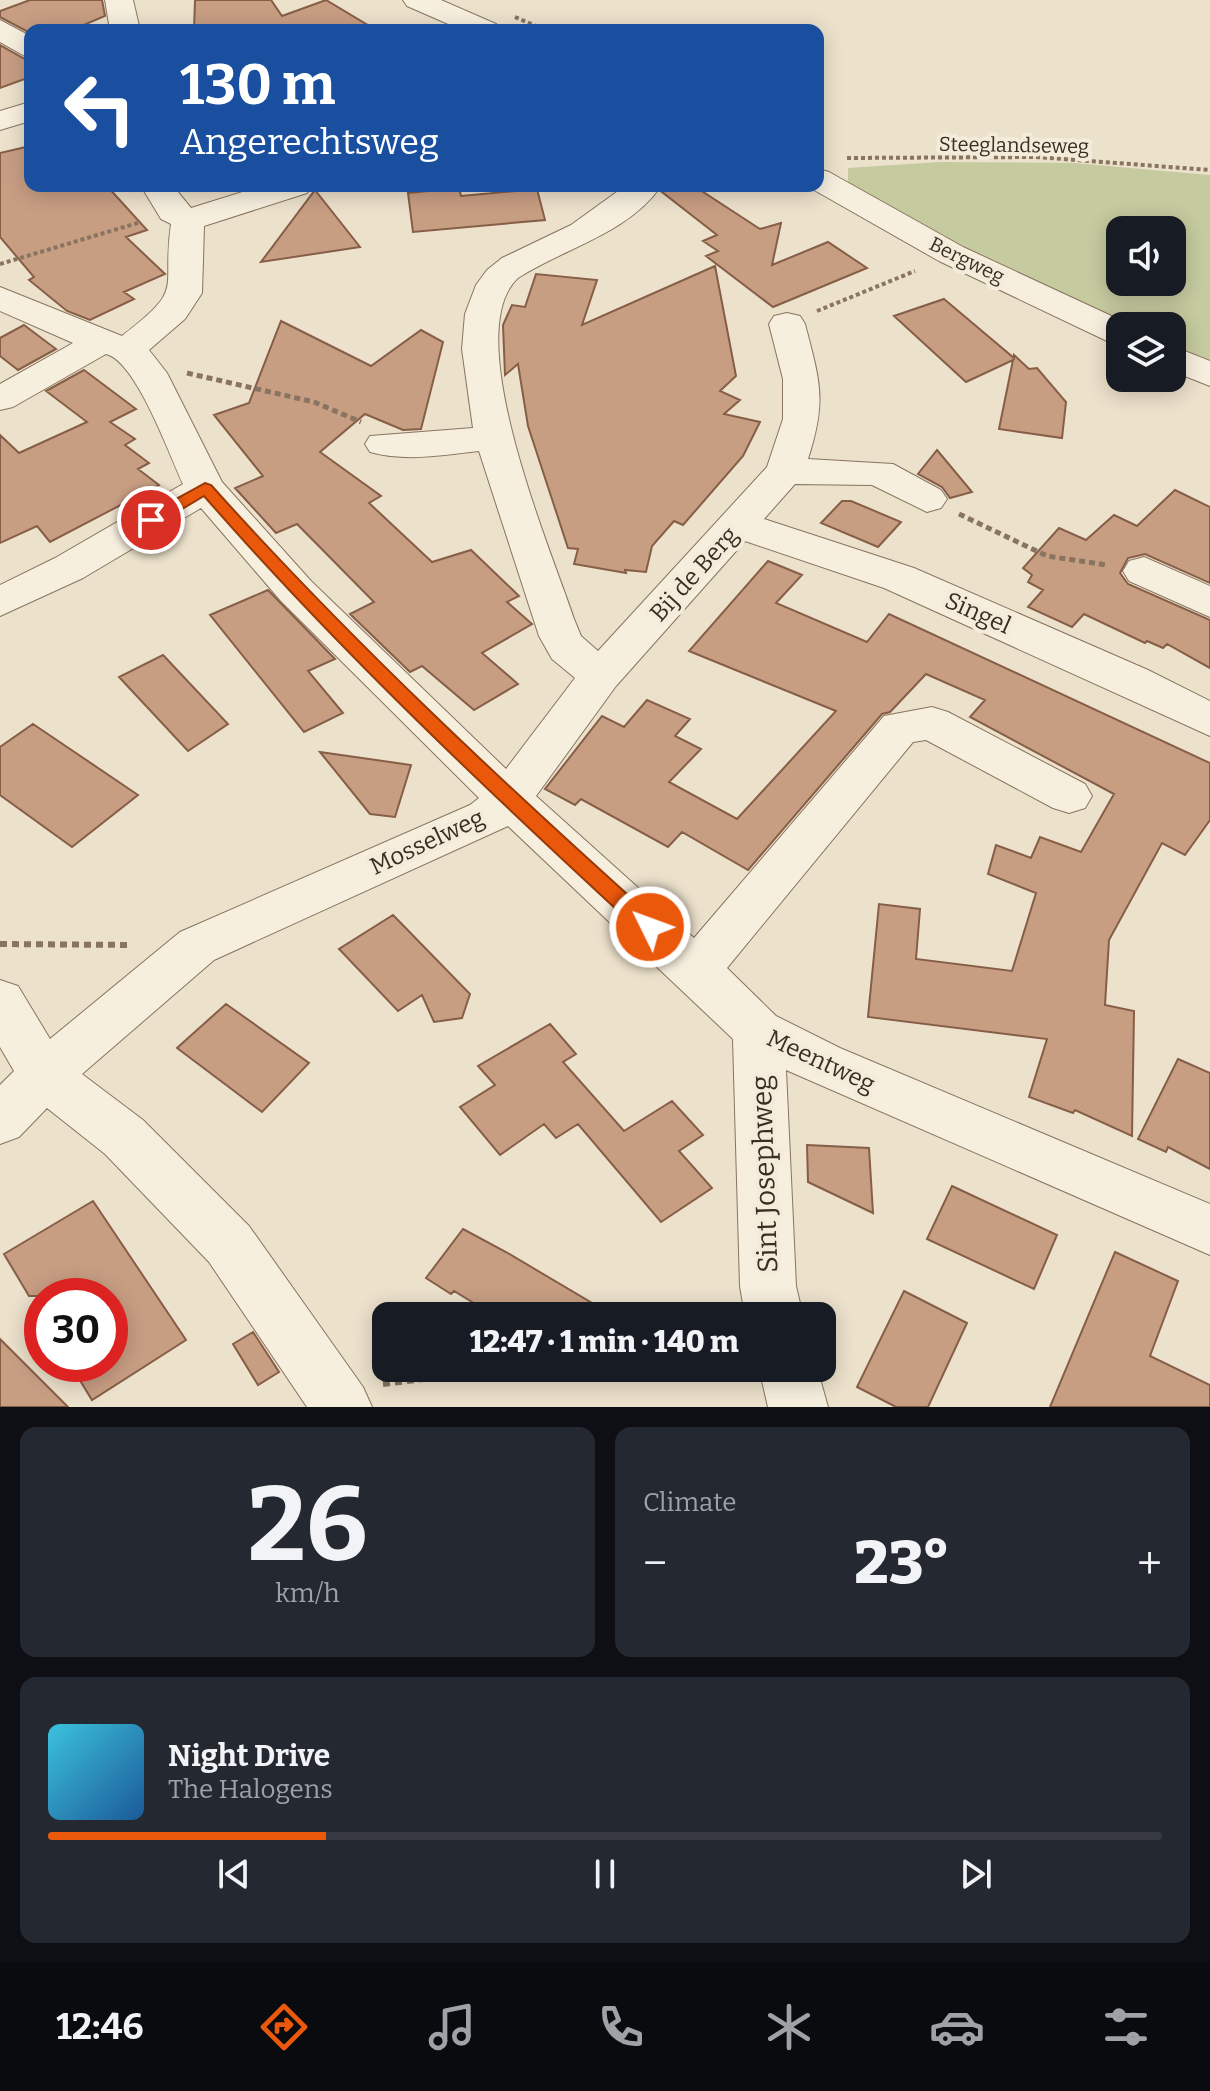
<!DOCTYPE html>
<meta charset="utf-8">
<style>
:root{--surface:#171b24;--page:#242831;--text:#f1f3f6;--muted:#9ea1a6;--line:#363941;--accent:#ea580c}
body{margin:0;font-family:Bitter,serif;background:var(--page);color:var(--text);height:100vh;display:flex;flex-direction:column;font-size:30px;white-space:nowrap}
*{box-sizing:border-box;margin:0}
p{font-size:26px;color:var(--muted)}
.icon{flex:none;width:44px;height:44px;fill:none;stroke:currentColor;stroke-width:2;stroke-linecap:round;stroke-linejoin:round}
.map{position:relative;height:1407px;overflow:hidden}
.side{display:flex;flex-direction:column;gap:20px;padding:20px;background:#0d0f14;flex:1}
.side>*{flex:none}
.guide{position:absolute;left:24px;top:24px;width:800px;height:168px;border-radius:16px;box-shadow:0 4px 20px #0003;background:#1a4fa0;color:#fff;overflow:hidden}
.tools{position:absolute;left:1106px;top:216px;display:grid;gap:16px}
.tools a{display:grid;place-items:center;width:80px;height:80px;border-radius:16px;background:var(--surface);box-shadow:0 4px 20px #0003;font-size:40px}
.speed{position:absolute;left:24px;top:1278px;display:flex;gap:16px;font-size:40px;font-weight:700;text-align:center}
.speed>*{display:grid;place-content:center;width:104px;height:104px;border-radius:50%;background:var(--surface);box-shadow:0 4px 20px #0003;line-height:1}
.speed .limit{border:12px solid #d22;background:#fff;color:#111}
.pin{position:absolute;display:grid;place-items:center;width:68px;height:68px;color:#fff;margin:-34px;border:4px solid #fff;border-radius:50%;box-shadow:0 2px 8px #0007}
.me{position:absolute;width:88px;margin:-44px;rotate:312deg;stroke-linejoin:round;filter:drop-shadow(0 0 6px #0008)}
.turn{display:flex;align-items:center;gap:28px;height:168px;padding:0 24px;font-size:36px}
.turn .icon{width:104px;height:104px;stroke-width:2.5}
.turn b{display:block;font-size:56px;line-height:68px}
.big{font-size:60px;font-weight:800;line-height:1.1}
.side .tile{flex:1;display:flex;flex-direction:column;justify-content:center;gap:12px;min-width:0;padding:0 28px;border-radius:16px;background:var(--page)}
.side .dial{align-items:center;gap:0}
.dial b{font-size:104px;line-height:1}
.song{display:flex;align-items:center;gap:24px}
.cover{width:96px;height:96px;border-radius:12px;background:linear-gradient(135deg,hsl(190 70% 55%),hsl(210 70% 35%))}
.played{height:8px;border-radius:4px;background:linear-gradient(90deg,var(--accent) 25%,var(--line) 25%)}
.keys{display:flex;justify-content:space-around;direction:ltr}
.heat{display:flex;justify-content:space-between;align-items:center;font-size:44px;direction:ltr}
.side .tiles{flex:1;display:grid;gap:20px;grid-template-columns:1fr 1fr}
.tile:last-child{grid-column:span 2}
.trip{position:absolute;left:372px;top:1302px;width:464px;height:80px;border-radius:16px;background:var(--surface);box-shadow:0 4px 20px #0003;font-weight:800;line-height:80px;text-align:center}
.menu{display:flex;height:128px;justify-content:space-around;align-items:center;background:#090b0e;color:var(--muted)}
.menu .icon{width:56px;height:56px}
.menu .on{color:var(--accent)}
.menu b{font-size:36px;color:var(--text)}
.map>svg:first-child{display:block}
.green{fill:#c6ca9f;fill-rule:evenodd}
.building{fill:#c89e83;stroke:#865e47;stroke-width:2}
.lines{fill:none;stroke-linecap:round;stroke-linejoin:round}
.minor-casing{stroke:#887460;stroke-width:2}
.path-far2{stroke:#887460;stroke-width:4;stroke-dasharray:4 3;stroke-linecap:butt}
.path-far1{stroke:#887460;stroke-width:5;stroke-dasharray:6 4;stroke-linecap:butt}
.path{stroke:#887460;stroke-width:6;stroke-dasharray:7 5;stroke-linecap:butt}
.minor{fill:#f7efde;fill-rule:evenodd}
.route{fill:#ea580c;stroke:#983908;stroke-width:2}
.labels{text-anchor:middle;stroke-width:8;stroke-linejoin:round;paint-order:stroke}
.far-street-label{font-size:20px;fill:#3a2d22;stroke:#f4ecda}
.street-label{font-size:24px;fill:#3a2d22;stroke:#f4ecda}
.near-street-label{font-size:28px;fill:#3a2d22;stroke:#f4ecda}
</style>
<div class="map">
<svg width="1210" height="1407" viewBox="0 0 1210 1407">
<rect width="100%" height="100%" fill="#ece1cb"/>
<!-- green -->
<path class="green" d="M940 162 1074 163 1210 175V364L1172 346V326H1120L1040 290 848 187V168ZM1120 230H1172V282H1120Z"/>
<!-- building -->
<path class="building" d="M30 0H102L105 16 72 30 30 33 0 17V11Z
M195 0H271L282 16 326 0 376 30H194Z
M0 45 30 62V77L0 88Z
M30 146V186H107L147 230 126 237 165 274 124 292 134 299 90 320 67 311 29 280 34 277 0 237V153Z
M667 186H694L760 229 781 223 772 265 828 242 867 268 773 307 706 256 718 251 703 241 717 235 662 192Z
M459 188 461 196 537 189 545 220 413 232 408 193Z
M315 190 360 247 261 262Z
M715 266 736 376 720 391 740 400 724 414 760 422 743 456 683 525 674 521 652 546 646 572 625 570 626 573 574 564 578 549 568 548 528 426 518 364 505 375 503 325 512 305 525 307 536 274 597 280 582 325Z
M944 299 1014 358V355L1029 369 1037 368 1066 402 1062 438 999 429 1013 360 966 382 894 316Z
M281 321 371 366 421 330 443 342 421 429 403 430 365 414 320 452 381 496 369 503 432 562 471 550 519 596 507 602 532 624 482 653 518 684 474 710 422 666 410 672 350 614 374 602 297 524 276 533 235 488 263 476 214 415 249 403Z
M24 325 56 349 18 370 0 356V338Z
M84 370 136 409 110 422 135 439 125 445 149 463 138 469 159 485 50 542 37 526 0 543V435L19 453 87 422 46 391Z
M937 450 972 492 950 498 942 487 918 474Z
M1175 490 1210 507V583L1145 554 1128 558 1120 573 1128 584 1210 620V668L1167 644 1163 648 1147 641 1145 643 1084 614 1072 627 1028 607 1043 590 1028 582 1032 575 1023 568 1059 528 1086 540 1114 515 1137 526Z
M842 501H851L901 522 878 547 821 523Z
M768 561 802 575 776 603 867 642 889 614 1210 763V820L1185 855 1162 843 1109 940 1105 1005 1134 1011 1132 1136 1075 1110 1073 1113 1029 1097 1047 1039 868 1017 879 904 920 909 916 959 1012 971 1036 893 988 874 996 845 1031 858 1040 837 1081 852 1114 794 970 717 985 700 926 674 890 712 882 714 748 870 682 832 668 847 581 799 575 805 545 789 602 716 624 727 647 700 690 719 675 736 701 749 669 782 737 819 836 711 689 651Z
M268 590 335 659 308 671 343 713 304 732 210 615Z
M163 655 228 724 188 751 119 677Z
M33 724 138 795 72 847 0 795V747Z
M320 752 411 765 395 817 370 814Z
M393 915 470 994 462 1018 434 1022 422 995 398 1011 339 949Z
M226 1004 309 1063 262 1112 177 1048Z
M550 1024 576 1054 563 1062 624 1131 672 1101 703 1135 679 1151 712 1188 661 1222 578 1124 556 1138 544 1124 500 1155 460 1107 495 1085 478 1066Z
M1178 1059 1210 1073V1169L1168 1147 1166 1152 1138 1139Z
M807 1145 869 1148 873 1213 808 1182Z
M952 1186 1057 1235 1034 1289 927 1239Z
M93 1201 186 1340 92 1400 70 1364H110V1296H29L4 1254Z
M463 1229 506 1252 614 1316H495L454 1291 451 1294 426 1278Z
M1115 1252 1178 1281 1150 1356 1210 1385V1407H1050Z
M904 1291 967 1323 928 1407H896L857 1387Z
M253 1332 279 1372 258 1385 233 1344Z
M0 1339 68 1407H0Z"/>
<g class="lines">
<!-- minor casing -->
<g class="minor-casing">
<path id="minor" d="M105 0H133L140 30H110Z
M403 0H441L496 24 501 30H462L407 6Z
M0 20 30 36V59L0 42Z
M30 102V121L0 130V111Z
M818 169 829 172 963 247 1133 326H1120V344L1107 341 939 261 807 186H818Z
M141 186H173L191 208 262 186H311L307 193 204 226 202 293 185 319 149 350 167 373 222 482 311 581 506 769 575 678 552 659 539 636 479 451C443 455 406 462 370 452L365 444 370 436 473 428 462 349 465 314 476 285 487 270 502 258 571 225 625 186H661C628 234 564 248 518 278 458 333 552 552 574 619L581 636 598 651 767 467 783 419V379L769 324 774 316 787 313 800 316 805 324C820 382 827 400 808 459L893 464 941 490 947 499 941 508 927 512 872 485 795 484 764 519 914 568 1148 670 1210 701V736L884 588 745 541 616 686 536 796 694 938 884 716 932 707 948 712 1085 784 1092 796 1085 808 1069 813 1053 808 926 740 913 742 727 968 776 1016 840 1048 1210 1204V1255L786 1070 796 1286 803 1316H745L740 1286 733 1039 508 826 214 960 82 1074 143 1120 249 1226 363 1387 372 1407H307L209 1262 105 1154 47 1108 19 1137 0 1144V1085L14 1071 0 1047V980L18 986 50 1039 180 932 470 805 479 798 281 601 201 508 83 578 0 616V585L55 558 183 484C169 454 136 361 106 354L13 407 0 410V384L73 343 0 311V287L122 336C187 286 161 293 171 224L161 219Z
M1172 346 1210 361V386L1172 371Z
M1144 557 1210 586V617L1129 581 1123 571 1129 561Z
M759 1368H817L828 1407H768Z"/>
</g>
<!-- path-far2 -->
<path class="path-far2" d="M515 17 545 30
M847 158 1036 157 1210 170
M0 264 141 222
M817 311 915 271"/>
<!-- path-far1 -->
<path class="path-far1" d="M187 373 314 402 361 422
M959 514 1047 556 1107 565"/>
<!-- path -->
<path class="path" d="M0 944 132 945
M383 1384 513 1368"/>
<!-- minor -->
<use href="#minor" class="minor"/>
</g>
<!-- route -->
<path class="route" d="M205 483 211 485C350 640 502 782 657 921L660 927 657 933H642C490 793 340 652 204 496L157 524H145V516Z"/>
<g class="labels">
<!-- far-street labels -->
<g class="far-street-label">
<text transform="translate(1014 145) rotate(1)" y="7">Steeglandseweg</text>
<text transform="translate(967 260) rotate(26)" y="7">Bergweg</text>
</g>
<!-- street labels -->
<g class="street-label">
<text transform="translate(694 574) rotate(-48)" y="8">Bij de Berg</text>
<text transform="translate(978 613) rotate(24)" y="8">Singel</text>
<text transform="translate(427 842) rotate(-25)" y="8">Mosselweg</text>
<text transform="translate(821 1061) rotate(25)" y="8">Meentweg</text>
</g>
<!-- near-street labels -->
<g class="near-street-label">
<text transform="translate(764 1174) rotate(-92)" y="10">Sint Josephweg</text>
</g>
</g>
</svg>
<div class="tools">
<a><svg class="icon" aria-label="sound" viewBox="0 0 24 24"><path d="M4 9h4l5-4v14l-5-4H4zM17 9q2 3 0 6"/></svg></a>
<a><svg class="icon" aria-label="layers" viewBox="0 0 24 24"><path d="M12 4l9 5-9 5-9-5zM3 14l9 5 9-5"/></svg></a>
</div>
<div class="speed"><div class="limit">30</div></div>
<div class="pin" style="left:151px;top:520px;background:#d93025"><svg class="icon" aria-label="arrive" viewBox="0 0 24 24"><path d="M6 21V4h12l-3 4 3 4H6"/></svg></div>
<svg class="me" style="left:650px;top:927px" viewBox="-20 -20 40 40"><circle r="17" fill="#ea580c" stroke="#fff" stroke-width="3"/><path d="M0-11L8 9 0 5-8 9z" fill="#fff"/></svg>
<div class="trip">12:47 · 1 min · 140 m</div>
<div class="guide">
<div class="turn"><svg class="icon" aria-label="left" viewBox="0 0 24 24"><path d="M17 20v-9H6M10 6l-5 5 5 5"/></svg><div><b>130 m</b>Angerechtsweg</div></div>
</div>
</div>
<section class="side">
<div class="tiles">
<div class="tile dial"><b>26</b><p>km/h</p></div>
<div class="tile"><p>Climate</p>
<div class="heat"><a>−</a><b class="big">23°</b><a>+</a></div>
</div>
<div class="tile">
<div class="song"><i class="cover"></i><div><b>Night Drive</b><p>The Halogens</p></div></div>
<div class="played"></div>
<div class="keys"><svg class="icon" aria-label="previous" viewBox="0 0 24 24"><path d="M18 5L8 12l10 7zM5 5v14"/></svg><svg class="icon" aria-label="pause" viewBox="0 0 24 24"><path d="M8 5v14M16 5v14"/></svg><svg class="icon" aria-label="next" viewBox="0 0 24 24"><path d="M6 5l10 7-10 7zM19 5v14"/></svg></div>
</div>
</div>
</section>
<nav class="menu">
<b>12:46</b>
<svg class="icon on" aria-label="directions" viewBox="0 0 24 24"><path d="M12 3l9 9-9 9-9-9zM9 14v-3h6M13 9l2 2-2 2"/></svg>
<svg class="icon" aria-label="music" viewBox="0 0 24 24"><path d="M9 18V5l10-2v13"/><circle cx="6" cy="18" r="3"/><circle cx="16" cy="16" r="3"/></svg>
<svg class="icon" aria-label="phone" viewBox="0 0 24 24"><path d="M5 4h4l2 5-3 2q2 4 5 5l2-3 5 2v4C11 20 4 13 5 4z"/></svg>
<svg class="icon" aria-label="climate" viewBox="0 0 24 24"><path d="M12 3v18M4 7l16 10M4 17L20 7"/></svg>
<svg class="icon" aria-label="car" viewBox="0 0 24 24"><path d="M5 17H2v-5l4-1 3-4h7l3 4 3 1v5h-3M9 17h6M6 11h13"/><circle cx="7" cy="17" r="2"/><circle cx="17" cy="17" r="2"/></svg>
<svg class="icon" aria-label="filters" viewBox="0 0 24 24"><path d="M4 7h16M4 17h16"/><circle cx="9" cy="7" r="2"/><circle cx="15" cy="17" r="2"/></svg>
</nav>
